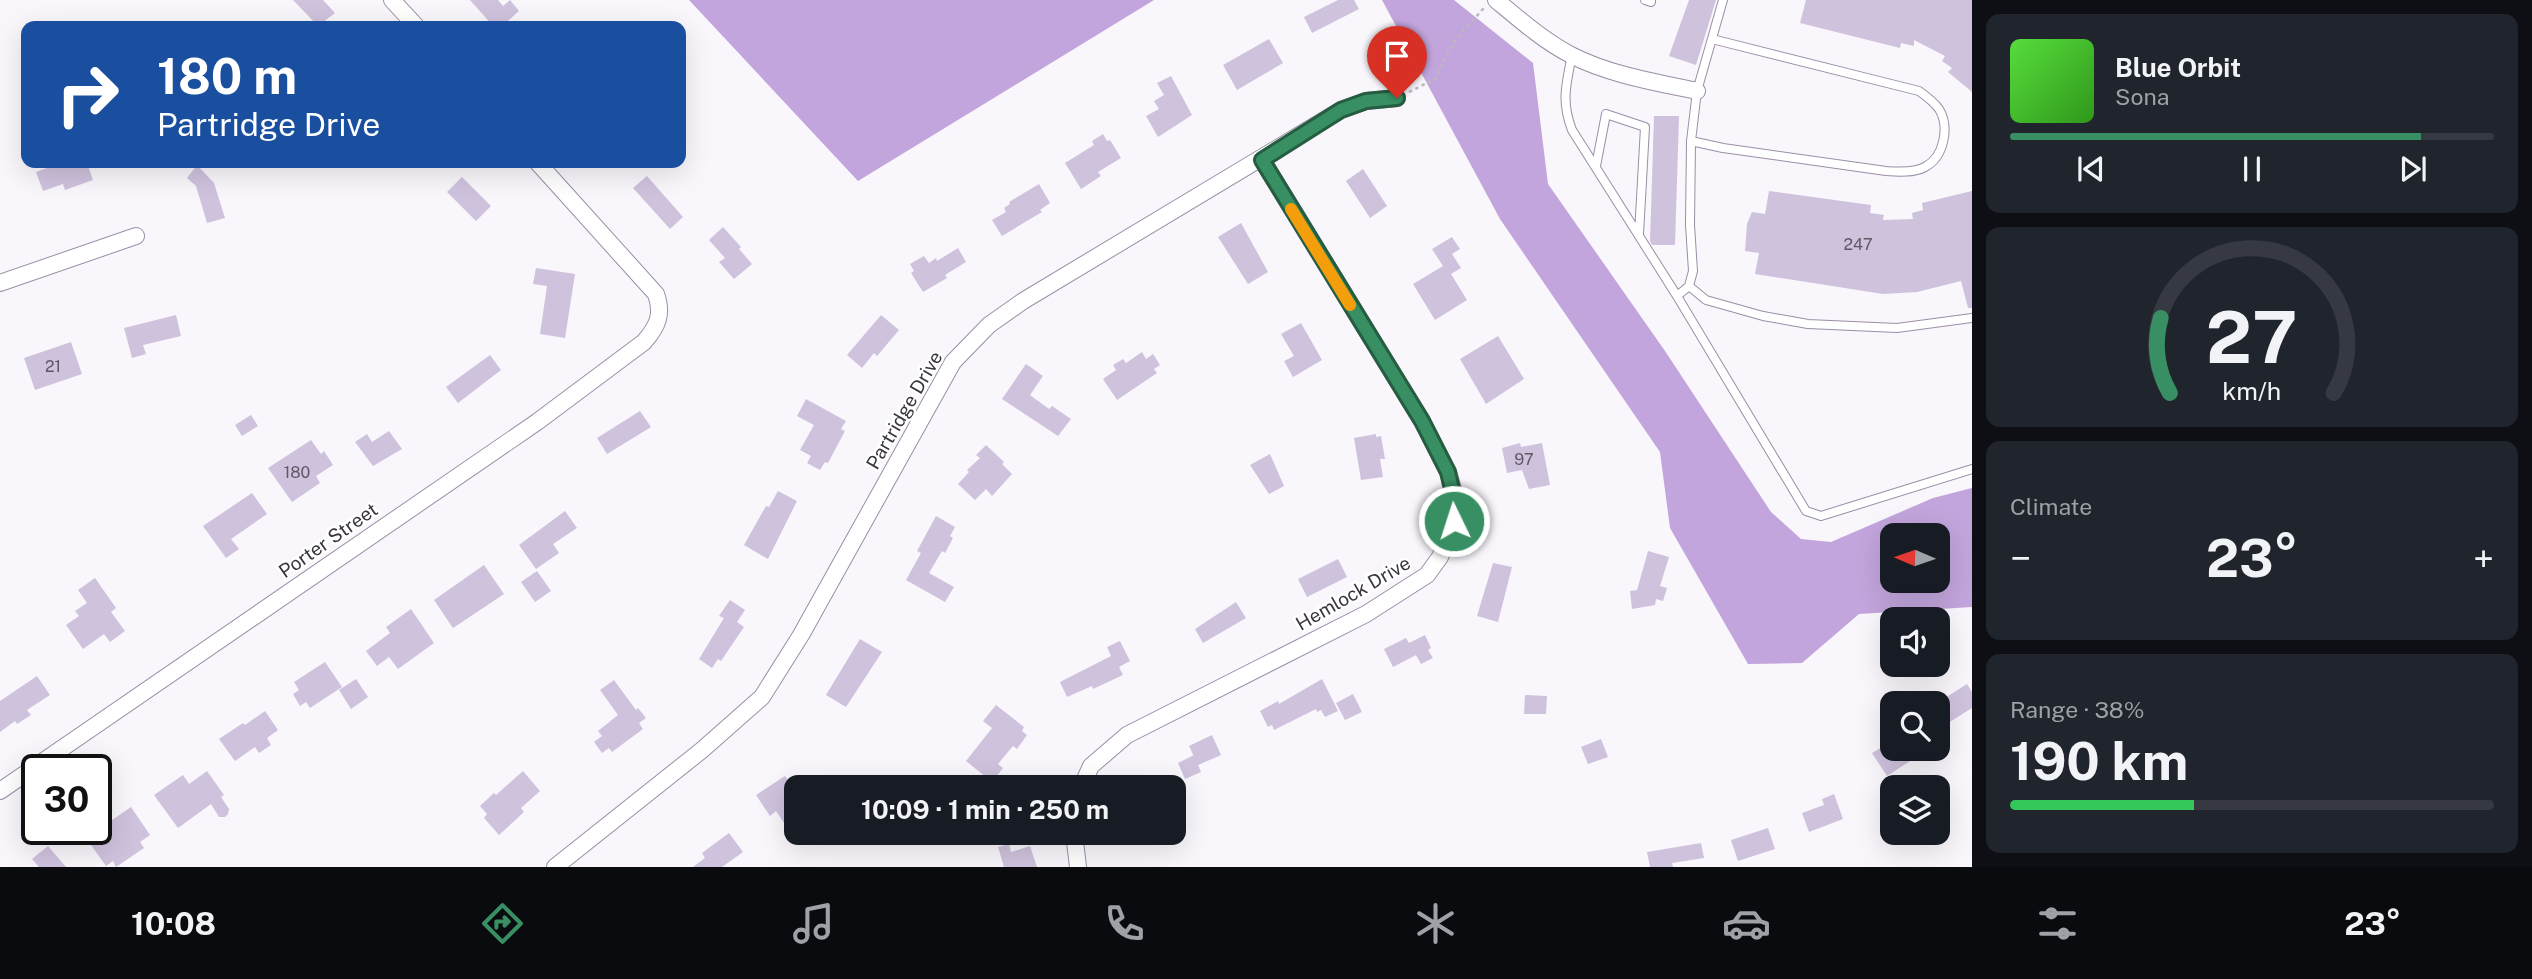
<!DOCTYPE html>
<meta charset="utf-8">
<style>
:root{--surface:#171b24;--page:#20242c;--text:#f1f3f6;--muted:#9ea1a6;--line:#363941;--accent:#388f63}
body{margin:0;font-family:"Public Sans",sans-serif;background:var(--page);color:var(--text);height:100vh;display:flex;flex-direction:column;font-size:26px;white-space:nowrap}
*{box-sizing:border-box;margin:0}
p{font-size:23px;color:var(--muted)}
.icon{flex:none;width:38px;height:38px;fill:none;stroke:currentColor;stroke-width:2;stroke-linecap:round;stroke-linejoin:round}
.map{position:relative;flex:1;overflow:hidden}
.details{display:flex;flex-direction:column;gap:14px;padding:14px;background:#0d0f14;width:560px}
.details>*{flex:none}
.top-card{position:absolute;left:21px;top:21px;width:665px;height:147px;border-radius:14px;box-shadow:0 7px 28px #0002;background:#1a4fa0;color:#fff;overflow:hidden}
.needle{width:46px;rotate:272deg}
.buttons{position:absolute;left:1880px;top:523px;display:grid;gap:14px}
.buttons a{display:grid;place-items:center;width:70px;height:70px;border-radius:14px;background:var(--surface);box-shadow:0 7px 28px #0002;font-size:35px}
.speed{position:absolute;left:21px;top:754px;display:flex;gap:14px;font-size:35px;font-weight:700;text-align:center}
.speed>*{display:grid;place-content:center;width:91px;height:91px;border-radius:50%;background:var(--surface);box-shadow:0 7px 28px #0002;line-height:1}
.speed .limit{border:4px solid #111;border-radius:10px;background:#fff;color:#111}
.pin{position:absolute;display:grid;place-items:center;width:60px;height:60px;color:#fff;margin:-72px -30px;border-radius:50% 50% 50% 0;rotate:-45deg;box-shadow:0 0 7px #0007}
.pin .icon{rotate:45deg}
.me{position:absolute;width:77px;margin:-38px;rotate:356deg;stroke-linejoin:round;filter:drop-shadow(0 0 5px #0008)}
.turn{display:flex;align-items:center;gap:24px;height:147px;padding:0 21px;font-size:32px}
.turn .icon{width:91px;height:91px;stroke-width:2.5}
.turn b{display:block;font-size:49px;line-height:60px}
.big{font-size:52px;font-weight:700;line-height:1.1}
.details .tile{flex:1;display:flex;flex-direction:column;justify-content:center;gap:10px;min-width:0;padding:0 24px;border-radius:14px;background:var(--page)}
.details .dial{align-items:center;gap:0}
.dial svg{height:182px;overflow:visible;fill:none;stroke:var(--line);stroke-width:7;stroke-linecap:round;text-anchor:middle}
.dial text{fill:var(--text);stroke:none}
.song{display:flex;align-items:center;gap:21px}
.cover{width:84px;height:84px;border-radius:10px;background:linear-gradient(135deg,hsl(110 70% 55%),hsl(110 70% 35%))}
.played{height:7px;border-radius:4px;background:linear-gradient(90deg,var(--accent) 85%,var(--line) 85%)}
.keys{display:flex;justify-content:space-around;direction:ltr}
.heat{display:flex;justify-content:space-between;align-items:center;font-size:38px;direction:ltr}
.charge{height:10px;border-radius:5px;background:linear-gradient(90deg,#34c759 38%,var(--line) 0)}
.trip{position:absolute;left:784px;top:775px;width:402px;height:70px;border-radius:14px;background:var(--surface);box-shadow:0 7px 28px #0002;font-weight:700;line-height:70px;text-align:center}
.menu{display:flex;height:112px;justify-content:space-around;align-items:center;background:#090b0e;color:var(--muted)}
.menu .icon{width:49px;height:49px}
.menu .on{color:var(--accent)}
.menu b{font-size:32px;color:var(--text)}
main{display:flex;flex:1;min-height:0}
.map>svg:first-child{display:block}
.forest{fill:#c2a5dc;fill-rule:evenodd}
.building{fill:#cfc2dd}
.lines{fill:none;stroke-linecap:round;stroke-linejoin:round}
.lane-casing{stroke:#9b8ea7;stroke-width:10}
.street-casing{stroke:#9b8ea7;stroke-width:18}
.path{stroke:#bcb8bf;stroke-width:2.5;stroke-dasharray:3.5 3.5;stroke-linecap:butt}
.lane{stroke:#fff;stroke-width:8}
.street{stroke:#fff;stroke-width:16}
.route-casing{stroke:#245d40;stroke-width:18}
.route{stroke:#388f63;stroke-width:12}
.slow{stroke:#f59e0b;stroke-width:12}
.labels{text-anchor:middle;stroke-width:5;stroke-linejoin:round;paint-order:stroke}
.number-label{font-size:16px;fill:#5f5866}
.street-label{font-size:19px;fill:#3a343f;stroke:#fff}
</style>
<main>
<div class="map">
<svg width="1972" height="867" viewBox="0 0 1972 867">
<rect width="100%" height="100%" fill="#f9f6fc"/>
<!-- forest -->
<path class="forest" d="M689 0H1154L858 181Z
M1382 0H1454L1533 63 1548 184 1665 351 1771 512 1801 539 1831 542 1933 498 1972 488V607L1859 614 1802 663 1748 664 1670 528 1660 452 1500 219ZM1892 536H1937V581H1892Z"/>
<!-- building -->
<path class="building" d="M293 0H323L335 13 318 26Z
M470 0H498L503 6 510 0 519 11 502 26H493Z
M1338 0H1354L1359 9 1312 33 1304 17Z
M1689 0H1716L1696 65 1669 56Z
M1806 0H1972V92L1948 72 1952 68 1942 61 1945 56 1914 40V46L1901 43 1900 48 1800 23Z
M1269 39 1283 63 1237 90 1223 65Z
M1171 76 1192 115 1158 137 1146 116 1159 109 1154 101 1164 95 1157 83Z
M1654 116H1679L1675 245H1652L1650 241Z
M1103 134 1107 141 1110 140 1121 158 1098 172 1101 176 1081 189 1065 163 1094 145 1092 141Z
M61 163H87L93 180 65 190 63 184 43 191 36 172Z
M197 165 214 183 225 218 207 223 196 186 187 178Z
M1363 169 1387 206 1370 218 1346 181Z
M647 176 683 217 670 229 633 188Z
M462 177 491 206 476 221 447 192Z
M1039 184 1050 203 1040 210 1042 212 1002 236 992 220 1006 212 1004 208 1010 204 1009 202Z
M1769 191 1871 205 1870 213 1884 215 1883 220 1913 219 1912 213 1923 210 1922 203 1972 191V308H1968L1961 281 1917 292 1883 294 1755 274 1759 253 1745 251 1747 224 1752 212 1765 214Z
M1241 223 1268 272 1248 284 1218 237Z
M723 227 741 247 739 249 752 264 734 279 719 262 725 258 709 240Z
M1452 237 1460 249 1452 254 1461 268 1451 274 1467 300 1435 320 1413 284 1443 266 1432 249Z
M958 248 966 262 945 275 947 278 923 292 911 273 914 271 910 264 924 256 929 263 936 258 937 261Z
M536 268 575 274 565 338 540 334 547 286 533 284Z
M176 315 181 336 143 345 146 354 132 358 124 328Z
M881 315 899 330 877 356 874 353 862 368 847 355Z
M1301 323 1322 360 1293 377 1284 361 1294 356 1281 334Z
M1498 336 1524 379 1486 404 1460 359Z
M71 342 82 374 35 390 24 358Z
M1142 352 1146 359 1153 354 1160 365 1154 369 1157 373 1117 400 1103 379 1116 370 1113 365 1123 359 1126 363Z
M490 355 501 370 458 403 446 387Z
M1026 364 1043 376 1030 395 1049 409 1052 406 1071 419 1058 436 1002 399Z
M806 399 846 421 841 429 845 431 828 463 825 462 820 470 807 463 811 456 800 450 814 425 797 416Z
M640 411 651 427 607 454 597 438Z
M251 415 258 426 242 436 235 425Z
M389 431 402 449 373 466 355 442 367 434 372 442Z
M1376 434V437L1381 436 1385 459H1380L1383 477 1361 480 1354 438Z
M311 440 321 454 324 451 333 465 316 476 320 483 292 502 268 468Z
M1520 443 1521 447 1542 443 1550 485 1529 489 1522 470 1507 473 1502 448Z
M986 445 1004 462 1002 464 1012 474 992 496 986 489 975 500 958 484 969 472 967 470 980 458 976 455Z
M1270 454 1284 486 1269 494 1250 465Z
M778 491 797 501 768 559 744 545 766 506 769 507Z
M252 493 267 514 231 539 239 549 226 558 203 526Z
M565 511 577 528 553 544 559 553 536 569 519 545Z
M936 516 955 527 950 536 953 538 945 553 942 551 929 573 954 587 945 602 906 580 921 553 917 551Z
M1648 551 1669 557 1660 586 1667 588 1663 601 1656 599 1655 605 1632 609 1630 591 1637 590Z
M1338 559 1347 577 1307 597 1298 579Z
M1493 563 1512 567 1498 622 1477 616Z
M484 565 504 594 453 628 434 600Z
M537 571 551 591 535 602 521 582Z
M95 578 116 608 111 612 125 631 110 642 104 634 83 649 66 625 79 616 75 611 87 603 78 590Z
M730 600 745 610 737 622 744 627 721 661 718 659 712 668 699 659 724 618 719 616Z
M1236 602 1246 618 1203 643 1195 629Z
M411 609 434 643 398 669 389 657 377 666 366 651 390 633 386 627Z
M1425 635 1431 648 1428 650 1433 658 1421 664 1416 655 1393 667 1384 649 1406 638 1409 643Z
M860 639 882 652 846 707 826 695Z
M1120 641 1130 661 1119 667 1123 675 1093 689 1092 686 1067 697 1060 682 1111 656 1107 647Z
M325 662 342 687 310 708 306 702 300 706 293 694 299 690 294 682Z
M37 676 50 695 27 710 31 715 17 724 15 721 0 732V701Z
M356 679 368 697 351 709 339 690Z
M1322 679 1338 711 1325 717 1321 710 1317 712 1316 709 1274 730 1272 725 1268 727 1260 711 1278 701 1279 704Z
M614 680 636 710 638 708 646 718 639 723 643 729 612 752 609 748 602 753 594 742 602 736 598 731 618 715 600 690Z
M1967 684 1972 692V708L1937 730V703Z
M1353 694 1362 712 1345 720 1336 703Z
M1525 695 1547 696 1546 714H1524Z
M996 705 1024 727 1022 731 1027 735 1017 749 1013 746 998 764 1003 768 992 782 966 761 992 728 983 721Z
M265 711 278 730 267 738 271 745 259 753 255 747 235 761 219 739 243 723 245 725Z
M1212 735 1221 755 1198 765 1189 746Z
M1601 739 1608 757 1588 764 1581 747Z
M1892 741V749H1902L1910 761 1887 776 1872 753Z
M1194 755 1201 772 1185 779 1178 763Z
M207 771 224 795 221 797 229 809 228 814 225 817H219L211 804 178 828 154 795 183 775 189 784Z
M523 771 540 791 521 808 524 812 499 835 484 818 487 814 480 806 494 793 496 795Z
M785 776 796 792V797L791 801 796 809V841L776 811 770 816 756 795Z
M1834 794 1843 819 1809 832 1802 813 1824 805 1822 799Z
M131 807 150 835 140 842 144 848 116 867 113 861 106 866 86 838Z
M1768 828 1775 849 1738 861 1731 840Z
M729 833 743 852 722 867H693L705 858 702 853Z
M1701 843 1704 858 1672 863 1673 867H1650L1647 852Z
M1009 844 1011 852 1030 846 1037 867H1004L998 847Z
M48 846 66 867H39L32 859Z"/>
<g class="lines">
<!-- lane casing -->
<g class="lane-casing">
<path id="lane" d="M1645 0 1651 2V0
M1723 0 1697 91 1691 141 1690 225 1693 271 1689 286 1706 300 1763 316 1808 324 1897 328 1972 318
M1572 55C1566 85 1561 101 1572 130L1677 296 1689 286
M1691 141 1723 148 1886 171C1898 172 1914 173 1925 167 1944 157 1950 127 1939 109 1934 102 1926 96 1919 91L1712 39
M1596 166 1606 114 1645 127 1639 234
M1677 296 1806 511 1821 516 1972 469"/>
</g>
<!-- street casing -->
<g class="street-casing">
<path id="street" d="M392 0 416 26
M1496 0C1520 20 1544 41 1571 55 1610 75 1655 82 1697 91
M0 283 136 236
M1081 788 1091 766 1127 735 1366 614 1427 575 1440 557 1454 521 1453 489 1448 472 1422 421 1262 160
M0 791 537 422 644 342C658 326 663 314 656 294L538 163
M1074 833 1078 867
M555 867 702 750 762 697 801 635 953 362 989 325 1023 301 1341 110 1366 101 1397 98"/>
</g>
<!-- path -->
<path class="path" d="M1409 92 1435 79 1455 40 1484 8"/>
<!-- lane -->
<use href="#lane" class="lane"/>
<!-- street -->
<use href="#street" class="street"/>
</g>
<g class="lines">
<!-- route casing -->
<g class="route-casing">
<path id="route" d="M1397 98 1366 101 1341 110 1262 160 1422 421 1448 472 1452 489 1454 521"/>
</g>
<!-- route -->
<use href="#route" class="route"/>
<!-- slow -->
<path class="slow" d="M1291 209 1350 305"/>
</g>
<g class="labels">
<!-- number labels -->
<g class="number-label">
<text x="1858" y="250">247</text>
<text x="53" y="372">21</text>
<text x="1524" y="465">97</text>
<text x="297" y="478">180</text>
</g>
<!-- street labels -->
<g class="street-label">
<text transform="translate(904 410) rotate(-60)" y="7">Partridge Drive</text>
<text transform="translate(328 540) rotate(-35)" y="7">Porter Street</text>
<text transform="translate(1353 593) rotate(-30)" y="7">Hemlock Drive</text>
</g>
</g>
</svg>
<div class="buttons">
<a><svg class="needle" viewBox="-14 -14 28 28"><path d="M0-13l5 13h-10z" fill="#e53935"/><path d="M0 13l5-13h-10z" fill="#9ea1a6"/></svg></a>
<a><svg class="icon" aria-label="sound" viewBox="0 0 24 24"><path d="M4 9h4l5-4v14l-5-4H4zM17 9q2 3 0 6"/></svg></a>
<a><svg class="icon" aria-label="search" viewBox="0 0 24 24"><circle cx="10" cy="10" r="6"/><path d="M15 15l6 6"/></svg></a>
<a><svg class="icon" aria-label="layers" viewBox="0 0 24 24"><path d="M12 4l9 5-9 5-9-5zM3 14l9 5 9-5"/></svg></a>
</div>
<div class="speed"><div class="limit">30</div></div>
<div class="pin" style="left:1397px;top:98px;background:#d93025"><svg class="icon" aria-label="arrive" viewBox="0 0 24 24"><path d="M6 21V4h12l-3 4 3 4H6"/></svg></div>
<svg class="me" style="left:1454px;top:521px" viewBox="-20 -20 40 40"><circle r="17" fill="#388f63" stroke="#fff" stroke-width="3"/><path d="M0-11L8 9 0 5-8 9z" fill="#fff"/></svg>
<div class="trip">10:09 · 1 min · 250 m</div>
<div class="top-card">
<div class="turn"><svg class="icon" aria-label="right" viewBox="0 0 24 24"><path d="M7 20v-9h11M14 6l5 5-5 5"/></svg><div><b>180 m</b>Partridge Drive</div></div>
</div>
</div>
<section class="details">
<div class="tile">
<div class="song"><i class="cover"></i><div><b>Blue Orbit</b><p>Sona</p></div></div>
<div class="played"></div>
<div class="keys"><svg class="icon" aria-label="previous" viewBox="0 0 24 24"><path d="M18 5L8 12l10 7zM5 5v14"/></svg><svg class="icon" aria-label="pause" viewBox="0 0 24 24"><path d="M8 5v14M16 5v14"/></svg><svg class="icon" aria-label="next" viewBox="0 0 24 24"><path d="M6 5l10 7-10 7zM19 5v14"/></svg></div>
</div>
<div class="tile dial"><svg viewBox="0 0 100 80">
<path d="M14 69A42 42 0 1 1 86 69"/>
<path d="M14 69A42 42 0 0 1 10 36" stroke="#388f63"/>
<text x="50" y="56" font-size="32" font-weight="700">27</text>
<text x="50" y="72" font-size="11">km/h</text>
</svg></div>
<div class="tile"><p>Climate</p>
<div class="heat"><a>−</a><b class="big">23°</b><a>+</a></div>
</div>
<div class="tile"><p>Range · 38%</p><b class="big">190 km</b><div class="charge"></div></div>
</section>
</main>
<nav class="menu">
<b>10:08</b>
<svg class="icon on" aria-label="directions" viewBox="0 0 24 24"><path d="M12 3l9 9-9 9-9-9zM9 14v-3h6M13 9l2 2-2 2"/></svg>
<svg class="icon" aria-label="music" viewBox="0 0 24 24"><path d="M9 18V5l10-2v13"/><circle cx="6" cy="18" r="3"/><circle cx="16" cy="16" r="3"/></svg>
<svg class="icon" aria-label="phone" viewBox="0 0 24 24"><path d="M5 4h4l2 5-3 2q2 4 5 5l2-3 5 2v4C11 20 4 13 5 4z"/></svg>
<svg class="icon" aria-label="climate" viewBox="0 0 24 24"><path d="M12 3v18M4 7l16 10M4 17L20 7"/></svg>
<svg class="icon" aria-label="car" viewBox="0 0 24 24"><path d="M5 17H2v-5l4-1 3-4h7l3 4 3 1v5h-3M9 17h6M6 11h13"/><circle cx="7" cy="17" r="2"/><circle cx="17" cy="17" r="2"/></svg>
<svg class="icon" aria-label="filters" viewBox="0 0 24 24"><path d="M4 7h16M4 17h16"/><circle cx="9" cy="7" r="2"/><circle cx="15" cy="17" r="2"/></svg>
<b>23°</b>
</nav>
